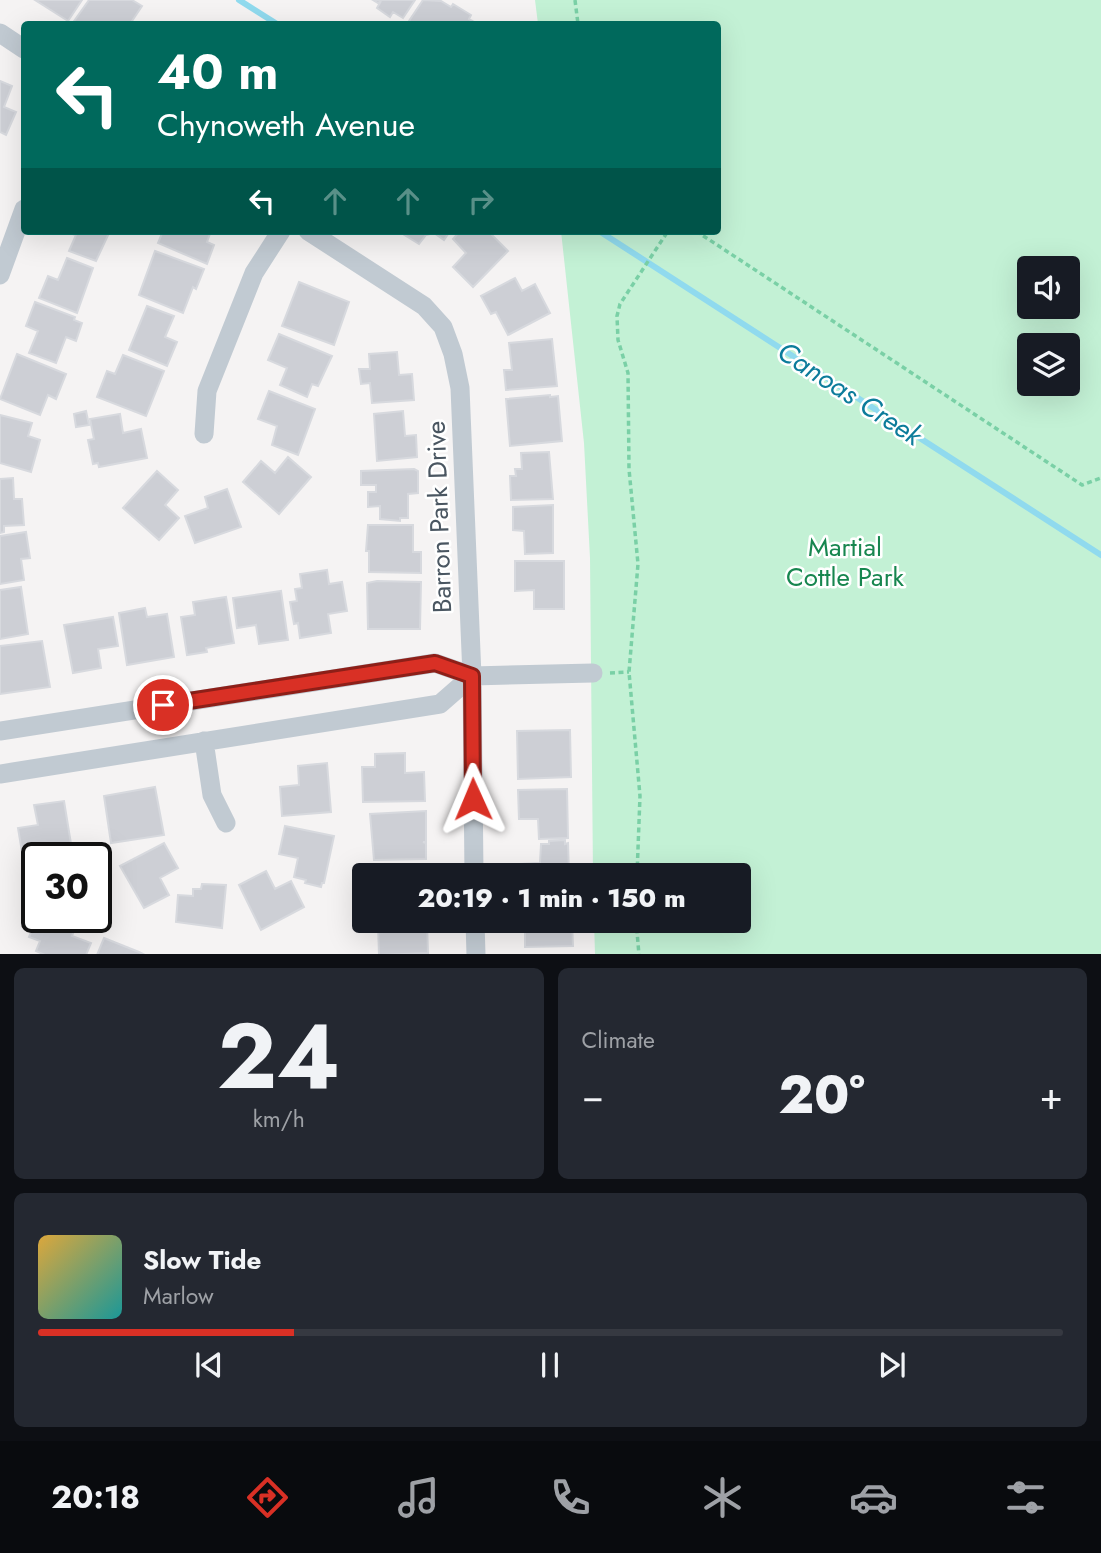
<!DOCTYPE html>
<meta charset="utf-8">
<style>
:root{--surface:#171b24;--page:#242831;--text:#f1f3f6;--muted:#9ea1a6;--line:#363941;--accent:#d93025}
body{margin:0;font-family:Jost,sans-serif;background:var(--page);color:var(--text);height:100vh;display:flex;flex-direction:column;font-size:26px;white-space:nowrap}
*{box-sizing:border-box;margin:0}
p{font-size:23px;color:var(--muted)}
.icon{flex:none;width:38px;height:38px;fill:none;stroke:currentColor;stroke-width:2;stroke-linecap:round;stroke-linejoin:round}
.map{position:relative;height:954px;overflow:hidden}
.drawer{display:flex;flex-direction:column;gap:14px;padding:14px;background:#0d0f14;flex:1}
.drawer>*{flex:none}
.top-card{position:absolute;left:21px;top:21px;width:700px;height:214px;border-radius:7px;box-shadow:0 7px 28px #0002;background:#00695c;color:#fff;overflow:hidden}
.fabs{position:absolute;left:1017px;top:256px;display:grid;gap:14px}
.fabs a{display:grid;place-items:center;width:63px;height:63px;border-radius:7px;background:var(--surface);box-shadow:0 7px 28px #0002;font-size:35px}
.speed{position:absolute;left:21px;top:842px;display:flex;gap:14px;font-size:35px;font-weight:700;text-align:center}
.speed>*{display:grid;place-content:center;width:91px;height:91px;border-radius:50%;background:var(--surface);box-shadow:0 7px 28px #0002;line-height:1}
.speed .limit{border:4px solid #111;border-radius:10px;background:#fff;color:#111}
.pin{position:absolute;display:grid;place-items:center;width:60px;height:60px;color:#fff;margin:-30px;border:4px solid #fff;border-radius:50%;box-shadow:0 2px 7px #0007}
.me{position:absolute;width:77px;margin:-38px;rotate:359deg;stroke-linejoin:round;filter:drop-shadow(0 0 5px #0008)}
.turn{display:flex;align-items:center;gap:24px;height:147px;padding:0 21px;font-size:32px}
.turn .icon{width:91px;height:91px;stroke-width:2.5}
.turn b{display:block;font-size:49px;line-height:60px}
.lanes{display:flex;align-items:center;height:66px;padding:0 21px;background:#0003;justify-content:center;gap:35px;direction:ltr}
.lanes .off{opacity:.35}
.big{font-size:52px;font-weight:800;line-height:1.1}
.drawer .card{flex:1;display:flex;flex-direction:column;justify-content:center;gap:10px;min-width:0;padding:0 24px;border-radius:10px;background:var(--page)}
.drawer .dial{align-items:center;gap:0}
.dial b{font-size:91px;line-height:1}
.song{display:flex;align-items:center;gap:21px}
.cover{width:84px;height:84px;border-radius:10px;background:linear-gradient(135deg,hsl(40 70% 55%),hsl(180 70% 35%))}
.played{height:7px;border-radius:4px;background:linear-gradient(90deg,var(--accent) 25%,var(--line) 25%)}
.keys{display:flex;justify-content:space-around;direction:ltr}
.heat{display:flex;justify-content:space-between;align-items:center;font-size:38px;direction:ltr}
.drawer .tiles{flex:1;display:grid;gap:14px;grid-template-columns:1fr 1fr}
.card:last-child{grid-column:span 2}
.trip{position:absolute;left:352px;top:863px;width:399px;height:70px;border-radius:7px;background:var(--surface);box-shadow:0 7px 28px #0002;font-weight:800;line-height:70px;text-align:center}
.tabs{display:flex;height:112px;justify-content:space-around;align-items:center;background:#090b0e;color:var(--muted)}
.tabs .icon{width:49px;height:49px}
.tabs .on{color:var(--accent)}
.tabs b{font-size:32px;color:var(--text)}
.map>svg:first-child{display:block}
.green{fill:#c3f1d5;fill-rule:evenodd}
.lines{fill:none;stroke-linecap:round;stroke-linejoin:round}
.stream{stroke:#90daee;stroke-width:6}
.building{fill:#cdcfd5;stroke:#d7d9de;stroke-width:2}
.path{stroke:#7ad0a6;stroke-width:3.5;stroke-dasharray:5 3.5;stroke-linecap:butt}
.minor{stroke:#c1cad2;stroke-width:19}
.route-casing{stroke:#8d1f18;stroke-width:18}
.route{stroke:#d93025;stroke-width:12}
.labels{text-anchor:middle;stroke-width:5;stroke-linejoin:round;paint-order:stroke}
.street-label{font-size:26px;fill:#4a5661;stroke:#fff}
.park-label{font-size:26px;fill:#17864f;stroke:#fff}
.water-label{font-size:28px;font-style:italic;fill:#0c7c9b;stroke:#fff}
</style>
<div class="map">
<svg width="1101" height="955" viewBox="0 0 1101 955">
<rect width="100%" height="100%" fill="#f5f3f3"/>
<!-- green -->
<path class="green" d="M535 0H1101V954H595L594 921 738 920V875H593L590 558 584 443 561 231H718V24H538ZM1029 268H1068V306H1029ZM1029 345H1068V383H1029Z"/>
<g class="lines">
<!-- stream -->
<path class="stream" d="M239 0 277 24
M599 231 1101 555"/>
</g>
<!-- building -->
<path class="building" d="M35 0H82L68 21Z
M89 0H132L142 6 130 24H72Z
M373 0H415L403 18 393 12 390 17 377 8 381 1 378 3Z
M423 0 441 1 451 7 453 4 471 15 469 19 478 24H407Z
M0 81 12 86 4 107 16 112 6 135 0 132Z
M70 231H110L96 261 69 251 76 235 69 233Z
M163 231H211L207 242 214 245 207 264 158 243Z
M398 231H450L444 240 434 233 426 235 419 244Z
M460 231H488L508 251 473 287 453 267 466 253 453 239Z
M155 251 204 269 196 289 193 287 183 313 139 295Z
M67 258 93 268 77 313 39 298 48 276 58 280Z
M515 278 522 291 535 284 550 313 508 335 496 312 491 314 481 296Z
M299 282 349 302 334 345 282 326Z
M35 302 75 317 74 320 82 323 76 341 66 337 56 363 29 353 38 331 26 326Z
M147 306 174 316 165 337 177 342 167 366 129 350Z
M279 334 332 356 318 386 312 384 307 397 280 385 287 368 268 360Z
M552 339 557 386 506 390 504 370H512L509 343Z
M397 352 399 375 412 374 414 400 372 403 370 383 361 384 359 369H370L369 354Z
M17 354 66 374 56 399 48 395 40 415 0 399Z
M123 355 164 371 146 416 97 397 107 371 115 374Z
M269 391 315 409 298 455 272 445 277 426 258 419Z
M550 395V397L558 396 562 441 510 446 506 399Z
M86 411 89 425 76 427 74 414Z
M403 411 405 436 416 435 417 457 377 461 374 414Z
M120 414 123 433 141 429 147 458 99 467 98 463 93 464 88 440 94 439 90 419Z
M0 415 32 423 28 436 40 440 31 472 0 463Z
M549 452 553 499 511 500 510 476H516L515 469H522L521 453Z
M288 457 311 477 279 514 243 482 261 461 275 473Z
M414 469 418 471V493L408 494V518H400V521L380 519V506L368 507V492H376V485H361V471Z
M157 471 178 490 165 505 179 518 159 540 123 508Z
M13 478 14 499H22L24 525 4 526V532L0 533V479Z
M227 489 241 527 195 543 185 516 208 508 205 497Z
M553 505V553L525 554 524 531 513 530V507Z
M368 525H413V552H421V573L369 572V551H366Z
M26 532 30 558 21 559 24 580 0 584V536Z
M515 561H564V609H534V590L515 591Z
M327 570 329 584 342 582 347 611 328 614 331 633 300 638 298 623 294 624 290 602 297 601 295 589 302 588 300 574Z
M377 581 421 582 420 629H368L367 583Z
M21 587 28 634 0 639V590Z
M281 591 288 640 259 644 256 625 237 628 233 598Z
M226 597 234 643 206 648 207 652 187 655 181 617 195 615 193 602Z
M145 608 147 617 167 614 174 657 127 665 119 613Z
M113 617 118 646 98 649 101 668 73 673 64 625Z
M42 641 50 687 0 694V646Z
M570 730 571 777 518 779 517 731Z
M405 753V773L424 772 425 801 363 802 362 767H375V754Z
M327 763 331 812 282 816 280 787 299 785 298 766Z
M155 787 164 835 111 843 104 796Z
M567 789 568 838 539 839 538 819H519L518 790Z
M64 801 72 850 23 858 18 828 38 825 34 805Z
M426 811V842H423L426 843V859L374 860 370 814Z
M285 826 334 836 324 883H322L321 887 305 883 306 880 294 877 298 858 279 854Z
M565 840V844L568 843 569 875H520V864L540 863 541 844H549V841Z
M164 843 178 868 160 878 169 895 144 908 120 866Z
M37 861V893L33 894 32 887 26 888 22 864Z
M427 866V875H374V867Z
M266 871 275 889 291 881 304 907 261 930 239 885Z
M202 884 226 885 222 928 176 922 178 895 193 896V889H201Z
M525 920H572L573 946 525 947Z
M59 922 75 928 72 936 91 943 86 955H45L36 951 40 941 29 937 34 925 56 930Z
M427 923 428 953 379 955 378 924Z
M104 938 139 952 145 955H97Z"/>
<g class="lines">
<!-- path -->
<path class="path" d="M575 0 578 24
M696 231 1082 485 1101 478
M610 673 629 672
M637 875 640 796 629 672 638 564 629 469 628 373 618 340 617 316 620 304 668 231
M636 920 639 955"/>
<!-- minor -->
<path class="minor" d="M0 33 24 49
M308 231 424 306 443 327 453 354 460 388 472 676 474 875
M0 275 24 209
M204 434 207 391 254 273 281 231
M0 731 435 663 472 676 593 673
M204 741 212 795 226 823
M0 774 440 704 472 676
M475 920 476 955"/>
</g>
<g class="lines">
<!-- route casing -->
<g class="route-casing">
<path id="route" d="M163 705 435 663 472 676 473 799"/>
</g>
<!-- route -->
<use href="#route" class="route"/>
</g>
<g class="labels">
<!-- street labels -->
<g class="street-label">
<text transform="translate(439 517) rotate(-92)" y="9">Barron Park Drive</text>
</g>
<!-- park labels -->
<g class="park-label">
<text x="845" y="556">Martial<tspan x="845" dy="30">Cottle Park</tspan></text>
</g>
<!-- water labels -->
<g class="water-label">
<text transform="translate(850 393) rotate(33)" y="10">Canoas Creek</text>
</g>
</g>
</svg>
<div class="fabs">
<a><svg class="icon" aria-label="sound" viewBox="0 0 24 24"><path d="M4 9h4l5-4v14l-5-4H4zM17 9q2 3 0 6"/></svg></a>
<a><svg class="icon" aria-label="layers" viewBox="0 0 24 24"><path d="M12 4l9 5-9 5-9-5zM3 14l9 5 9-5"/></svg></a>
</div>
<div class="speed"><div class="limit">30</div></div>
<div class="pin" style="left:163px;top:705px;background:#d93025"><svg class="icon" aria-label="arrive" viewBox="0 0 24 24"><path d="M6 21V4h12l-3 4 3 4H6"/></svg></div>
<svg class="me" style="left:473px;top:799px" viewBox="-20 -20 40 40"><path d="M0-17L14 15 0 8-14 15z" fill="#d93025" stroke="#fff" stroke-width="4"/></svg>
<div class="trip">20:19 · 1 min · 150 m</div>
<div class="top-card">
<div class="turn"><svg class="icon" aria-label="left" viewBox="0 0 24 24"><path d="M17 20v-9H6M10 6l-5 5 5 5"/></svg><div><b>40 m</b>Chynoweth Avenue</div></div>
<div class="lanes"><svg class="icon" aria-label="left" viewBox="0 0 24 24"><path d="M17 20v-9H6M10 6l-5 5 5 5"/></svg><svg class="icon off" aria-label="ahead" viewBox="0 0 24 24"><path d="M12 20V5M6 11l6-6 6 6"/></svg><svg class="icon off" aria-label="ahead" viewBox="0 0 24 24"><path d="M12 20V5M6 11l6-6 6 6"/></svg><svg class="icon off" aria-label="right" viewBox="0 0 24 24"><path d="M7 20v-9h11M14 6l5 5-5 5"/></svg></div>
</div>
</div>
<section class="drawer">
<div class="tiles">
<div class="card dial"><b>24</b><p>km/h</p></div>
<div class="card"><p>Climate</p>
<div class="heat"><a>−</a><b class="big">20°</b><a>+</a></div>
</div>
<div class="card">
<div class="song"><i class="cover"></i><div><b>Slow Tide</b><p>Marlow</p></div></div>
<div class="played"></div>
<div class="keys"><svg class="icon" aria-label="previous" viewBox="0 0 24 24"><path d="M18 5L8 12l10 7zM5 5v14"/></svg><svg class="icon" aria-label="pause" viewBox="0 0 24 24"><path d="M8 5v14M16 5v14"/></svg><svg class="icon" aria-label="next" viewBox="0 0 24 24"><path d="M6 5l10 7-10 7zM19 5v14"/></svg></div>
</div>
</div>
</section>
<nav class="tabs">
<b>20:18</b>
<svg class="icon on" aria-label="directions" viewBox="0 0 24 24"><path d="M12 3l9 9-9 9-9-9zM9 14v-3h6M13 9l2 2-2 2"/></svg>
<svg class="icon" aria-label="music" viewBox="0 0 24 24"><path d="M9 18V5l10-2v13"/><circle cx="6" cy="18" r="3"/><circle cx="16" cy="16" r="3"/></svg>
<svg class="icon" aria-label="phone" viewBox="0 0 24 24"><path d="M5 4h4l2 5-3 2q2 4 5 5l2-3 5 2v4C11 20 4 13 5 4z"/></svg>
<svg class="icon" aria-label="climate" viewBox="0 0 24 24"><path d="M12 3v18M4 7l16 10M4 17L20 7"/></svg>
<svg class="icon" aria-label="car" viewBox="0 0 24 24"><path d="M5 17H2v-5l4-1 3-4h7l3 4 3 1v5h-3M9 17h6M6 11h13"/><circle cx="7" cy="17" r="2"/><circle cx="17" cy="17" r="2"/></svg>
<svg class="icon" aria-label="filters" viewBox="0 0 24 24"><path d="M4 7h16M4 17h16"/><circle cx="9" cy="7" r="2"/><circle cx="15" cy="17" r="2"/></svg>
</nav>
